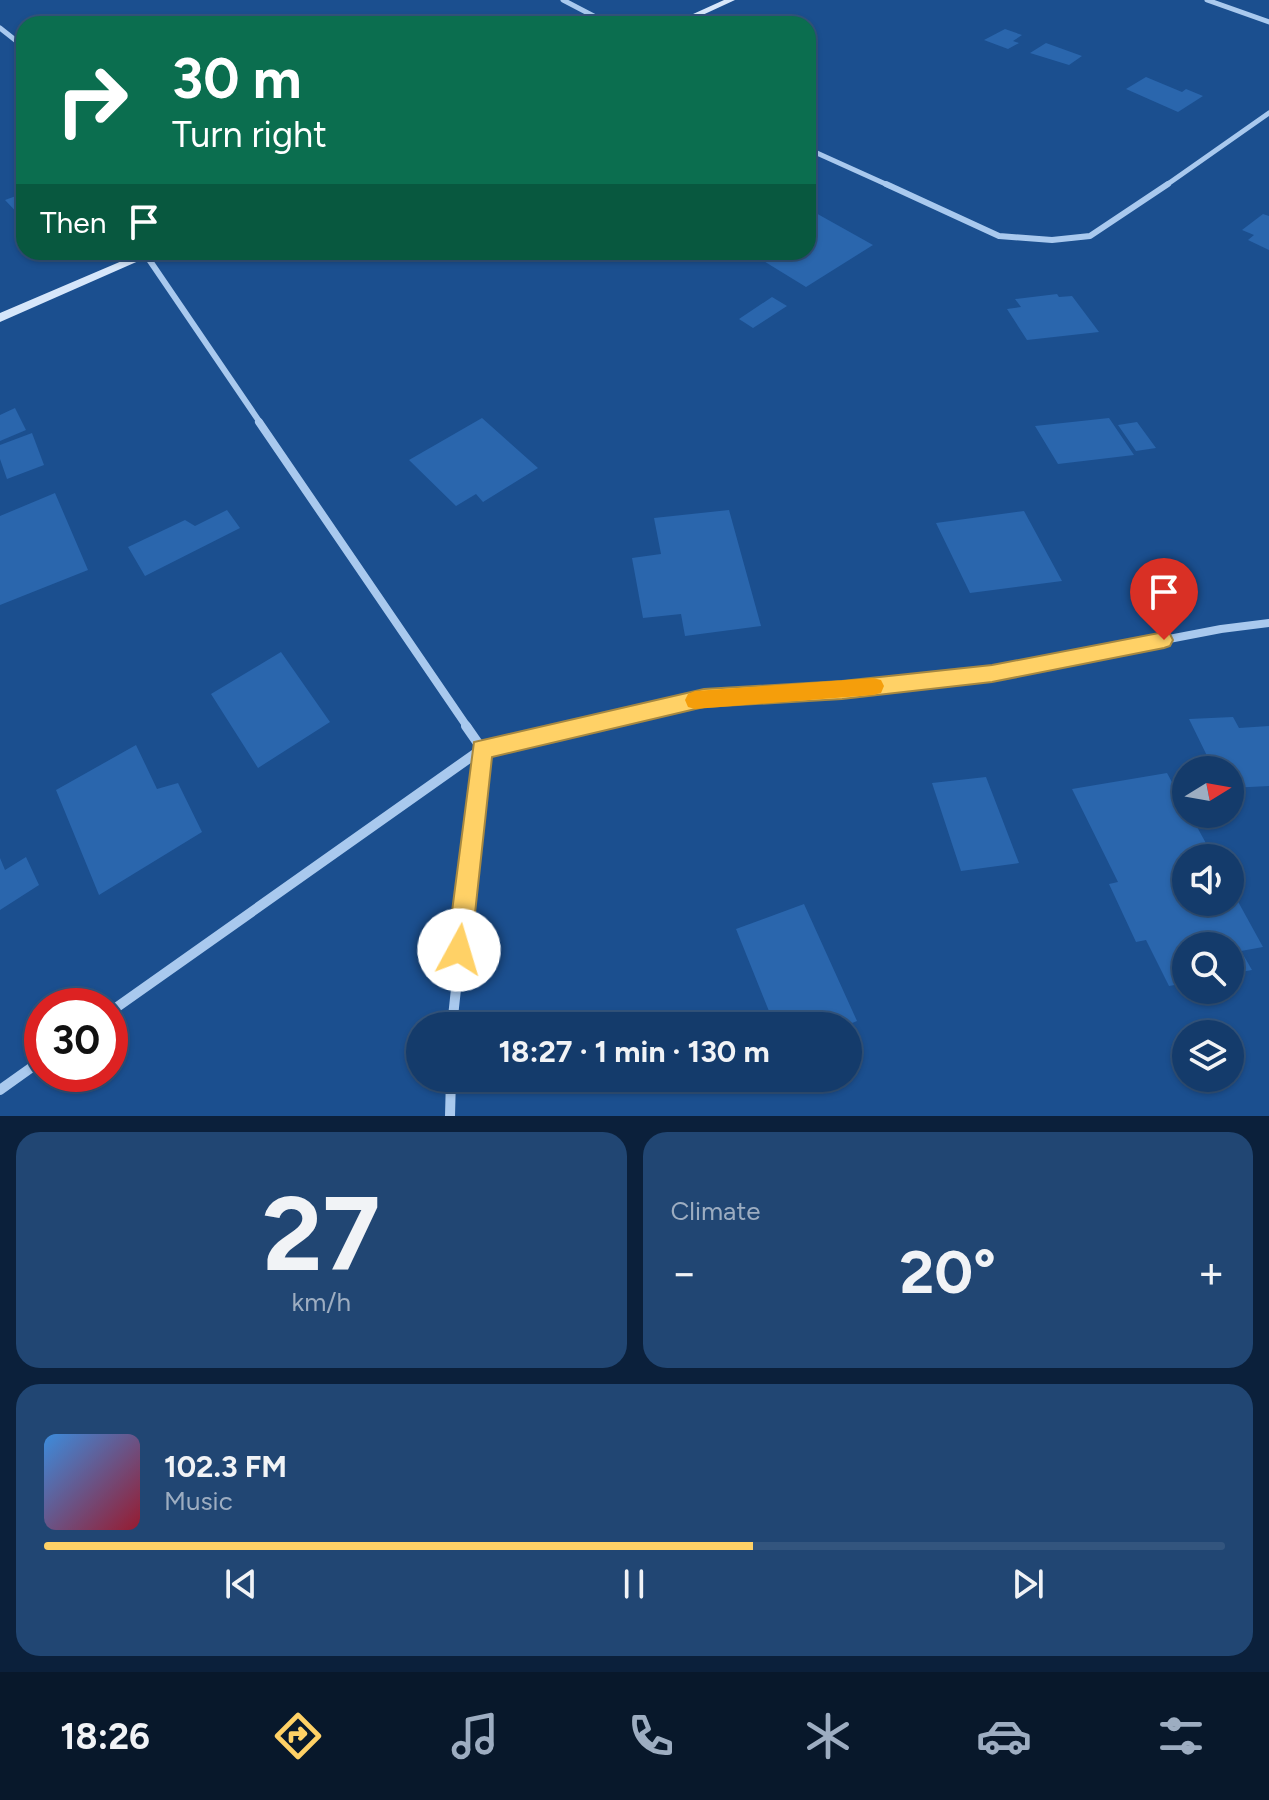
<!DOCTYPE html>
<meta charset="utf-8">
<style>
:root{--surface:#143b6b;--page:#214673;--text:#f1f3f6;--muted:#9dadc1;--line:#33557e;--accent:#ffd166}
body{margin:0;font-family:Figtree,sans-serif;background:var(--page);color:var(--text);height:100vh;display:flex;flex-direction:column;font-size:30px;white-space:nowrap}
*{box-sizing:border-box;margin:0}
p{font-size:26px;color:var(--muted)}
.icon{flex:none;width:44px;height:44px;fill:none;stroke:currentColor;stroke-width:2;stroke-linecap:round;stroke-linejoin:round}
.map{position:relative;height:1116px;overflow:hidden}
.sheet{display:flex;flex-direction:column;gap:16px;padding:16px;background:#0b203b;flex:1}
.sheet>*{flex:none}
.hud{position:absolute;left:16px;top:16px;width:800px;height:244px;border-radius:24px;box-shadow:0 2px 6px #0004,0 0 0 2px var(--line);background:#0b6e4f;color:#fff;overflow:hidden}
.needle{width:52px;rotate:79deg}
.buttons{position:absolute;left:1172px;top:756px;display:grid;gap:16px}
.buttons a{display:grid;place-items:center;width:72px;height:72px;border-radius:50%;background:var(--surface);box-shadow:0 2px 6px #0004,0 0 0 2px var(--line);font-size:40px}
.speed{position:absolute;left:24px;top:988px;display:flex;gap:16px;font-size:40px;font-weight:700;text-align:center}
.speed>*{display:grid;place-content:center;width:104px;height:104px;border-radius:50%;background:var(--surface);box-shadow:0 2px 6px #0004,0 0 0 2px var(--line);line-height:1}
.speed .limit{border:12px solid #d22;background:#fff;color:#111}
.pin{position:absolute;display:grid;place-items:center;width:68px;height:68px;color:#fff;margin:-82px -34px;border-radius:50% 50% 50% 0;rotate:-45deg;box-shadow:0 0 8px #0007}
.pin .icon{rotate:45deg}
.me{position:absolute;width:88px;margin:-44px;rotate:6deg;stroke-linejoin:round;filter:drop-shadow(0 0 6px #0008)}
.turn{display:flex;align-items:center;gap:28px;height:168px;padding:0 24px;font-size:36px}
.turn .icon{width:104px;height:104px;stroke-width:2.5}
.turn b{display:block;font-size:56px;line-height:68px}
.then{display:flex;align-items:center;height:76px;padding:0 24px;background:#0003;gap:16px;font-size:30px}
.big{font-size:60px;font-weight:700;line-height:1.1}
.sheet .card{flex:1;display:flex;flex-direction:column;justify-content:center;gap:12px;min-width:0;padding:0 28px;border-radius:24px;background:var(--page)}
.sheet .dial{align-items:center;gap:0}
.dial b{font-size:104px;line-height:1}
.song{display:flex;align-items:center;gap:24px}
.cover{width:96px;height:96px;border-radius:12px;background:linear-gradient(135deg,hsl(210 70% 55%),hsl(350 70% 35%))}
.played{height:8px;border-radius:4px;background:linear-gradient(90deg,var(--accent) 60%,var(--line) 60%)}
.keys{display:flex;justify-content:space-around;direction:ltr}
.heat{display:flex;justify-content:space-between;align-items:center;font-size:44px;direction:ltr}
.sheet .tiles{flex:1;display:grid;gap:16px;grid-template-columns:1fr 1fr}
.card:last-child{grid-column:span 2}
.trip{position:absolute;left:406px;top:1012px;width:456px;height:80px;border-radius:40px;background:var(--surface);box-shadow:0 2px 6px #0004,0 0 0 2px var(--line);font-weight:700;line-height:80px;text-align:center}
.menu{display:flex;height:128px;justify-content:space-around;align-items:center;background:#08182b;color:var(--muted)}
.menu .icon{width:56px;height:56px}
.menu .current{color:var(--accent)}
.menu b{font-size:36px;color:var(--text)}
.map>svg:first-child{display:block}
.building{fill:#2a66ad}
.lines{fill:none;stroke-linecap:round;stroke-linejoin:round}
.street-far3{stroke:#a9c9ee;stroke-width:5}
.street-far2{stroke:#a9c9ee;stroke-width:6}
.street-far1{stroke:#a9c9ee;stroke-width:8}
.street{stroke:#a9c9ee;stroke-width:10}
.secondary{fill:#d6e6fa;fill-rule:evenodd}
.route{fill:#ffd166;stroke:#a68842;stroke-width:2}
.slow{fill:#f59e0b}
</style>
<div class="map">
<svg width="1269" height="1116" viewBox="0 0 1269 1116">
<rect width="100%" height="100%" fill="#1b4f8f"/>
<!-- building -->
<path class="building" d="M1005 29 1022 35 1013 41 1019 43 1008 49 984 40Z
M1046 43 1082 56 1069 65 1030 53Z
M1146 77 1182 92 1186 89 1203 96 1178 112 1126 89Z
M24 193V220L5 200Z
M814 212 873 245 806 287 752 254 808 252V216Z
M1263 214 1269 216V250L1248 240 1254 235 1242 230Z
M1057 294 1059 297 1072 296 1099 332 1027 340 1007 309 1021 307 1015 299Z
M772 297 787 306 753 328 739 319Z
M15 408 26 430 0 441V415Z
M482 418 538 468 483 502 476 494 456 506 409 460Z
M1109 418 1134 455 1058 464 1035 426Z
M1137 422 1156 448 1136 451 1118 425Z
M32 433 44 465 7 479 0 459V445Z
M55 493 88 570 0 605V516Z
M227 510 240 528 145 576 128 547 185 520 195 526Z
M729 510 761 626 685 636 681 614 643 618 632 558 661 554 654 518Z
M1024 511 1062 581 970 593 936 523Z
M281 652 330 722 258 768 211 694Z
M1233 717 1239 728 1269 726V786L1230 788V770H1214L1189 719Z
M136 745 157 789 178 783 202 832 99 895 56 790Z
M1167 773 1186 808V814H1190L1214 858H1186V902H1230V887L1263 947 1241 951 1252 970 1230 974V946H1186V983L1169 986 1146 940 1136 942 1109 884 1118 882 1072 789Z
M986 777 1019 863 961 871 932 783Z
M26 857 39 885 0 910V858L5 870Z
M804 904 857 1021 845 1026H775L736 929Z"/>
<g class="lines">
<!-- street-far3 -->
<path class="street-far3" d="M563 0 609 24
M1207 0 1269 22
M0 28 24 47
M808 149 890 186
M1165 186 1269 113"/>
<!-- street-far2 -->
<path class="street-far2" d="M886 184 999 236 1052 240 1090 236 1168 184
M146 255 261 424"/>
<!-- street-far1 -->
<path class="street-far1" d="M259 422 468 728
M575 728 704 698 842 690 992 673 1221 629 1269 623"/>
<!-- street -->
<path class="street" d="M110 1012 482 749 583 726
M452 1026 482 749 466 726
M0 1090 42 1060
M450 1116 451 1078"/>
<!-- secondary -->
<path class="secondary" d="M724 0H735L683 24H671Z
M143 252H159L0 322V313Z"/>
</g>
<!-- route -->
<path class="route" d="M1164 632 1170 634 1173 640 1170 646 1164 648 992 682 842 699 704 707 492 757 471 950 468 959 459 962 450 959 447 950 474 742 704 689 842 681 992 665Z"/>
<!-- slow -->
<path class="slow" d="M873 678 881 680 884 686 881 693 873 695 695 709 688 707 685 700 688 694 695 691Z"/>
</svg>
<div class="buttons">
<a><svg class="needle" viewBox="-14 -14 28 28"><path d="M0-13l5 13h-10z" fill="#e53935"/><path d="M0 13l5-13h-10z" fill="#9dadc1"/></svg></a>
<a><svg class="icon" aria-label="sound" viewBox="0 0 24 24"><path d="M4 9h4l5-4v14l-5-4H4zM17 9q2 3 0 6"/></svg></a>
<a><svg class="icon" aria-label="search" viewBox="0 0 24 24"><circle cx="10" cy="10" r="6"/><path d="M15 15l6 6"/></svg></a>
<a><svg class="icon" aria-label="layers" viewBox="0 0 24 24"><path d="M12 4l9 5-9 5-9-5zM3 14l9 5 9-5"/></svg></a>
</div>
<div class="speed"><div class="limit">30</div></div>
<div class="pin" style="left:1164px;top:640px;background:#d93025"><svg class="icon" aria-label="arrive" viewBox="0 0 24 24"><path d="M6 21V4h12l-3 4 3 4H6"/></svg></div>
<svg class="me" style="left:459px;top:950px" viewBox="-20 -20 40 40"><circle r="19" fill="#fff"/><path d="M0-13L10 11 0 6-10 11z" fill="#ffd166"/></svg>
<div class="trip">18:27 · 1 min · 130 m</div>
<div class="hud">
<div class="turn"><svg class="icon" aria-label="right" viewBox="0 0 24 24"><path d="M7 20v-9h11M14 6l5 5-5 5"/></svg><div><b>30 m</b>Turn right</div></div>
<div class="then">Then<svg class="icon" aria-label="arrive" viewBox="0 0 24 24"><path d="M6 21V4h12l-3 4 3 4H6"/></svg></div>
</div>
</div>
<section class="sheet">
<div class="tiles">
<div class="card dial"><b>27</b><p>km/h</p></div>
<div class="card"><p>Climate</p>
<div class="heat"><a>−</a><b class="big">20°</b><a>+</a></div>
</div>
<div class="card">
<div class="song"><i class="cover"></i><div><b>102.3 FM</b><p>Music</p></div></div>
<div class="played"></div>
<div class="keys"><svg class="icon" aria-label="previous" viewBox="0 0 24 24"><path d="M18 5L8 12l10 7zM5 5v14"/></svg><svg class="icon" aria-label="pause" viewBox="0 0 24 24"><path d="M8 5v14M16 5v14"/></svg><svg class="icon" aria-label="next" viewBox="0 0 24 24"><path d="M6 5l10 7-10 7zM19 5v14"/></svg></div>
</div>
</div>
</section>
<nav class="menu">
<b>18:26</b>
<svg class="icon current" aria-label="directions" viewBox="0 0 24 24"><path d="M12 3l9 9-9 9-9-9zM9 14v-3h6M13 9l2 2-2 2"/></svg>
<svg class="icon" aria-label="music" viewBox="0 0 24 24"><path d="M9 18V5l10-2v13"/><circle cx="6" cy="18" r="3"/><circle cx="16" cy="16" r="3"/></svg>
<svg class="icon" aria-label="phone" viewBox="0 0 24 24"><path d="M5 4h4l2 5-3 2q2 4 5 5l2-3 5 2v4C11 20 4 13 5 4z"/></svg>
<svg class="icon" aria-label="climate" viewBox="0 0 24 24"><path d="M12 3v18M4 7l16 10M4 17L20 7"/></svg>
<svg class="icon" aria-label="car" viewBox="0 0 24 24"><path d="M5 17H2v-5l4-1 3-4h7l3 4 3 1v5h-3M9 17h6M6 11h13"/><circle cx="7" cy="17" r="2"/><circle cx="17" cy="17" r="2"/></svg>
<svg class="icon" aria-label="filters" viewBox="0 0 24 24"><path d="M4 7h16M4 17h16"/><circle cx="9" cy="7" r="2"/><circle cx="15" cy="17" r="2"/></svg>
</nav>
